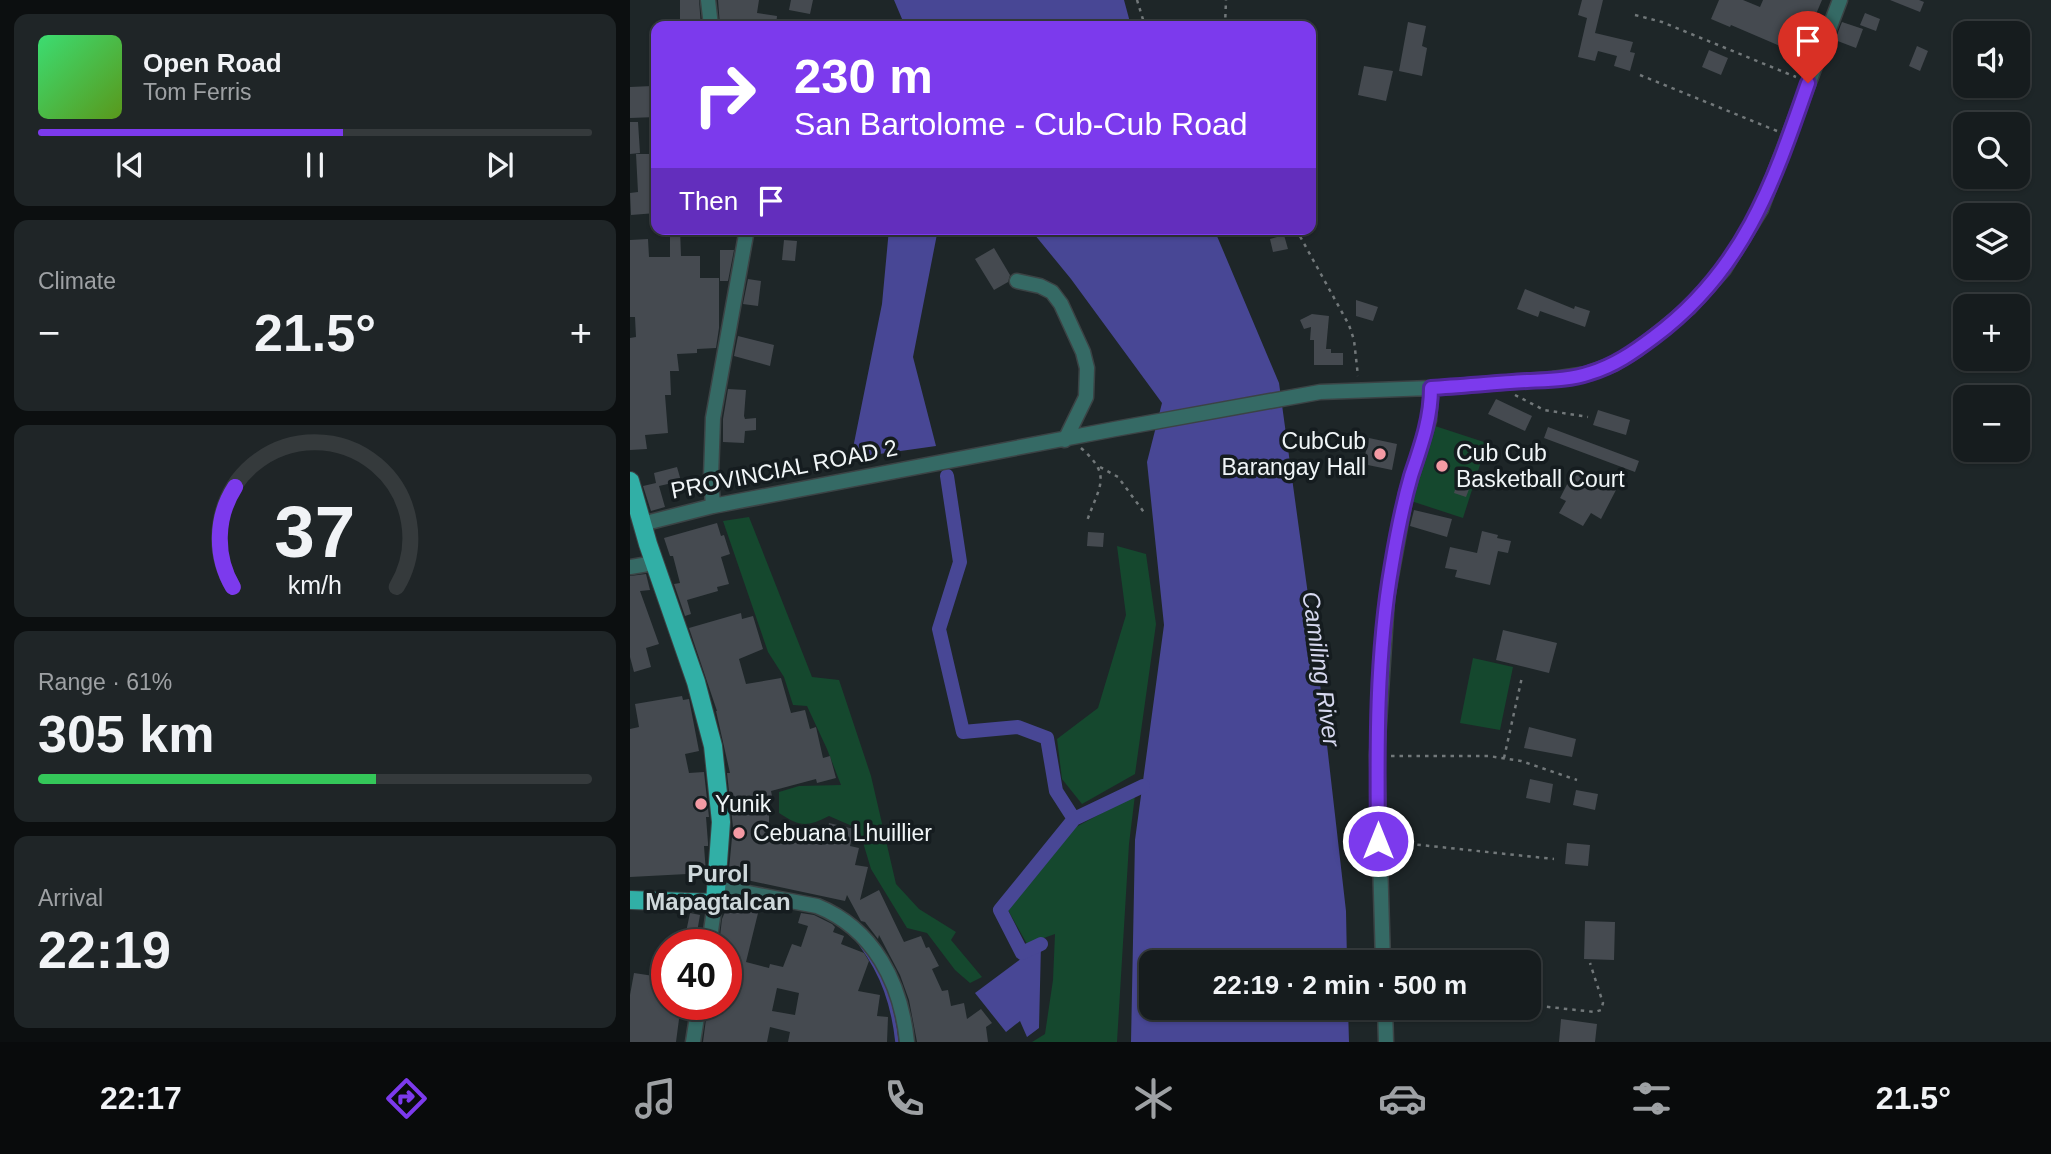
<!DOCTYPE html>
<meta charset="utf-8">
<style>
:root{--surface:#161c1e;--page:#1f2527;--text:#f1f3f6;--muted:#9ea1a4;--line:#353a3c;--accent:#7c3aed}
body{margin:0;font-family:Helvetica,sans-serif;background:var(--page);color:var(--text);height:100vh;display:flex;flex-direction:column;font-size:26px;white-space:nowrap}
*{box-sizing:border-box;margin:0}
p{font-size:23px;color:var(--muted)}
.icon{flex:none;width:38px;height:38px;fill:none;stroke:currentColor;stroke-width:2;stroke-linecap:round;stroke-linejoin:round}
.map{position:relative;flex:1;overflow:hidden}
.details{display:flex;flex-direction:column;gap:14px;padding:14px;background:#0c0f10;width:630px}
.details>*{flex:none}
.guide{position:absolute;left:21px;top:21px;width:665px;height:214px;border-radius:14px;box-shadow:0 2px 5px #0004,0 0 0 2px var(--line);background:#7c3aed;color:#fff;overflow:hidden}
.tools{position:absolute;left:1323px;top:21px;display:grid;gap:14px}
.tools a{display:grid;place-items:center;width:77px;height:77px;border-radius:14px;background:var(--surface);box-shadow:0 2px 5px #0004,0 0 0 2px var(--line);font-size:35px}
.speed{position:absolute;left:21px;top:929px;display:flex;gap:14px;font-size:35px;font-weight:700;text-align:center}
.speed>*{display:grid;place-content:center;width:91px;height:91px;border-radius:50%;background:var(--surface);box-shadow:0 2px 5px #0004,0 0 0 2px var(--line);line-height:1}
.speed .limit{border:10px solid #d22;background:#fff;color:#111}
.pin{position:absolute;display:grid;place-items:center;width:60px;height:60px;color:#fff;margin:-72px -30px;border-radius:50% 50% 50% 0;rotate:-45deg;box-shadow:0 0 7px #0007}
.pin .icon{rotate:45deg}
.me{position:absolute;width:77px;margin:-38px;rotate:0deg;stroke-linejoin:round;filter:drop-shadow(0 0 5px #0008)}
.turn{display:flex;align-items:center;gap:24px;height:147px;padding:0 28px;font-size:32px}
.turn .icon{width:91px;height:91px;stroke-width:2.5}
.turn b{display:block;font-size:49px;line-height:60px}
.then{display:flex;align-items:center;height:66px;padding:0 28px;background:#0003;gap:14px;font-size:26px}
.big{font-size:52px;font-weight:800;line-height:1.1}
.details .widget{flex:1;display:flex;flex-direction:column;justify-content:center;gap:10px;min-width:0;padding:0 24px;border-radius:14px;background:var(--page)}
.details .dial{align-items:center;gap:0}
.dial svg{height:182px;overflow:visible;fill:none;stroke:var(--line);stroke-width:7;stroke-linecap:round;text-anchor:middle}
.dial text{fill:var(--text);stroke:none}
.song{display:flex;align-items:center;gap:21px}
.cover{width:84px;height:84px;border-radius:10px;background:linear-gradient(135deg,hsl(140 70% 55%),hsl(90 70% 35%))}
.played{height:7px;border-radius:4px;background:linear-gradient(90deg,var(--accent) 55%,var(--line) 55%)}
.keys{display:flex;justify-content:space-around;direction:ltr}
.heat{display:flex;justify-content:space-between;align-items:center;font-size:38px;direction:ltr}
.charge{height:10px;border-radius:5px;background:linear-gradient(90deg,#34c759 61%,var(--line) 0)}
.trip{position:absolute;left:509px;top:950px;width:402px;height:70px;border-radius:14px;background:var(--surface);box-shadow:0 2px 5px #0004,0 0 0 2px var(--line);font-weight:800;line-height:70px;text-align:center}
.tab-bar{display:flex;height:112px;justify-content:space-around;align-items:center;background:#090b0c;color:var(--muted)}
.tab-bar .icon{width:49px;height:49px}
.tab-bar .current{color:var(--accent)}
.tab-bar b{font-size:32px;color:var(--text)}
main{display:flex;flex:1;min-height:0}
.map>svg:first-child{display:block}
.green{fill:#15482e}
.water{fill:#484795}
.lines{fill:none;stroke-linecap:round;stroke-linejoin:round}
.stream{stroke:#484795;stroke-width:3.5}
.canal{stroke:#484795;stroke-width:14}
.building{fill:#454a50;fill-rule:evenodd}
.minor-casing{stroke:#3b4345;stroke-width:17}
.major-casing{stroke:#3b4345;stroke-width:20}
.path{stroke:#72787a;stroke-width:2.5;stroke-dasharray:3.5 5;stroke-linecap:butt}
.minor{stroke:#356a65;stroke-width:14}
.major{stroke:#31afa6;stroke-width:18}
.route-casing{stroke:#51269a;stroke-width:18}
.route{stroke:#7c3aed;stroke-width:12}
.poi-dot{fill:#f49aa4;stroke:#151c1f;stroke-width:2.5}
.labels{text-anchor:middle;stroke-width:7;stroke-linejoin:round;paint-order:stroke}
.poi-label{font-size:23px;fill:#f0f5f7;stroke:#151c1f;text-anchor:start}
.street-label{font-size:23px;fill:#f0f5f7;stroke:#151c1f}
.water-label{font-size:24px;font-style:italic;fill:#d7d9f0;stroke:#151c1f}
.neighbourhood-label{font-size:24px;font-weight:bold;fill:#ced8db;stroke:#151c1f}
</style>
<main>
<section class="details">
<div class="widget">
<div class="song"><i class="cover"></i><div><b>Open Road</b><p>Tom Ferris</p></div></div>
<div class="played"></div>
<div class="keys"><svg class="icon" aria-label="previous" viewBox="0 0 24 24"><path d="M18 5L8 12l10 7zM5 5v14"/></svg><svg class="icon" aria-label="pause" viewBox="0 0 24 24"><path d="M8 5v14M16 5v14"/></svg><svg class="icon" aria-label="next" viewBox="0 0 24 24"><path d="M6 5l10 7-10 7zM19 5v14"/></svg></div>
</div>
<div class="widget"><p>Climate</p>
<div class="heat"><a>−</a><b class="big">21.5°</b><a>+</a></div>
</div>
<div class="widget dial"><svg viewBox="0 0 100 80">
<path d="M14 69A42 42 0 1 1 86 69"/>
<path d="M14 69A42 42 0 0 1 15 25" stroke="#7c3aed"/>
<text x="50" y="56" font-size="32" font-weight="700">37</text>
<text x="50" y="72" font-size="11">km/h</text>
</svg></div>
<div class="widget"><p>Range · 61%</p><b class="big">305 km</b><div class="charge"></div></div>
<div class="widget"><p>Arrival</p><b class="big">22:19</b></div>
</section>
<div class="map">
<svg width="1421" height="1042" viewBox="0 0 1421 1042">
<rect width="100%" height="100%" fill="#1e2628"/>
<!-- green -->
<path class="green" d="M802 425 857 443 833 518 778 500Z
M119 517 182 677 209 680 241 776 266 884 289 909 326 932 321 940 352 977 340 983 325 970 297 933 277 928 241 869 229 829 199 816C177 827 170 827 149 813V792L169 786 211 785 197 749 177 706 163 705 154 677 138 652 93 521Z
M487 546 516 554 526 624 505 774 452 804 432 779 427 739 468 708 496 615Z
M843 658 883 667 870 730 830 723Z
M505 795 499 844 487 1042H402L415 1034 423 980 425 934 397 944 378 910 446 827Z"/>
<!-- water -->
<path class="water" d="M264 0H494L501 26H275Z
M259 229H308L283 357 306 446 221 458 252 304Z
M400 229H584L649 383 689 675 716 911 717 962H522V1008H718L719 1042H501L505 840 534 625 517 462 532 403 441 279Z
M411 944 409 1028 397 1037 390 1021 376 1032 345 993Z"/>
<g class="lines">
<!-- stream -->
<path class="stream" d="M231 945C253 975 263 1005 267 1042"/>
<!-- canal -->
<path class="canal" d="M317 476 330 562 309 629 333 732 388 727 417 738 426 791 444 819 513 786
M411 944 392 953 370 910 444 819"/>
</g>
<!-- building -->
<path class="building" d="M50 0H69L71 26H50Z
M88 0H129L127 13 147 16 146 26H125L93 20 94 26H90Z
M161 0H183L180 14 159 10Z
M952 0H973L965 33 1003 42 1000 52 1005 53 1000 71 984 66 987 56 968 51 965 61 948 57 957 18 948 15Z
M1089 0H1113L1130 7 1133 0H1192L1169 54 1101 25 1100 27 1081 19Z
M1260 0H1289L1294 2 1290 12Z
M1235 13 1250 19 1246 31 1230 25Z
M778 22 796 26 792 46 797 48 792 76 769 71Z
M1212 22 1233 29 1226 48 1205 40Z
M1287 46 1298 51 1290 71 1279 66Z
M1079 50 1098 58 1091 75 1072 67Z
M734 66 763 71 756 101 728 95Z
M22 86 23 102H26V117L0 118V87Z
M0 122H8L10 153 0 154Z
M6 154H20L21 163 26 162V213L1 215 0 193 8 192Z
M40 229H50L51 256H70V278H89V328L86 348 67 349V353L47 354 49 371H40L41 395H35L38 433 15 435 17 449 0 450V338L6 337 5 317H0V240L18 239 19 257H40Z
M654 235 658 249 643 252 640 239Z
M154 240 167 241 165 261 152 260Z
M364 248 380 275 378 282 364 290 345 259Z
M90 250H104L98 281H90Z
M118 279 131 281 128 306 113 304Z
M895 289 944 309 945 306 960 311 955 327 910 311 908 317 887 309Z
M726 300 748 307 743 321 726 316Z
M682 314 699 316 696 349H701V353H713V365H684V340H680L681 327 674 329 670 320Z
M108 336 144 345 140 366 104 356Z
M98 389 116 390 114 416 115 419 126 418V430L115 431 114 443 93 442V419Z
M866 399 902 416 895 431 858 414Z
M968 410 1000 420 996 435 963 425Z
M918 427 1009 461 1005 472 914 438Z
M739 438 767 444 762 470 733 464Z
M47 467 51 481 29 486 35 507 21 511 13 486 26 483 24 473Z
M945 469 986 490 971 519 961 513 953 526 929 513 936 501 930 498Z
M828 480 841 484 836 497 824 493Z
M784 510 822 519 817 537 780 526Z
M87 523 91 536 94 535 100 554 91 557 99 584 87 587 88 591 57 600 61 614 55 616 44 584 50 583 43 556H40L34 538Z
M852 531 868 535 867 538 881 541 878 553 868 551 860 585 825 577 827 570 815 568 820 547 847 553Z
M458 532 474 533 473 547 457 546Z
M16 574 20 590 10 591 29 644 16 648 21 667 4 672 0 657V576Z
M111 613 112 619 123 616 133 649 109 659 116 684 151 678 161 713 175 710 180 729 186 727 193 758 200 756 206 778 187 783 186 779 141 791 143 801 139 802V828L168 830 166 839 192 845 193 840H195L199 823 224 829 220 846 229 848 225 865 238 867 230 900 249 890 274 942 291 936 296 948 299 947 309 966 302 969 312 991 318 990 321 1006 334 1003 337 1019 351 1009 362 1023 356 1027 358 1042H287L279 1000 270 975 249 935 248 939 235 922 231 921 217 895 215 901 107 878 106 881 98 880 103 827 97 773H100L86 711H87L59 628Z
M873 630 927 643 919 673 866 660Z
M52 696 53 700 59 699 69 751 55 754 59 773 74 772 79 817H76L78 843V846H74L76 873 0 877V729L9 727 5 704Z
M899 727 946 739 942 757 894 748Z
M900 779 923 784 920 803 896 798Z
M946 790 968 794 965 810 943 805Z
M937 843 960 845 958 866 935 864Z
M109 901 130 905 116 962 139 968 140 964 153 967 162 944 171 947 178 926 168 923 171 913 184 915 202 924 205 927 203 932 214 936 211 944 234 953 239 961 228 991 250 995 247 1016 258 1017 257 1042H158L160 1032 140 1027 137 1042H73L78 1004H96V945H89L92 919 95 912H97V905H108ZM147 988 169 993 165 1015 142 1011Z
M60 913 70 915 66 938 55 937Z
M955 921 985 922 984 960 954 959Z
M4 973 37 978V1004H51L46 1042H0V995Z
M931 1019 967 1024 965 1042H929Z"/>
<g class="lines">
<!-- minor casing -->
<g class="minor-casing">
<path id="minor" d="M78 0 81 26
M387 281 410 286 422 292 431 304 453 352 457 368 456 397 435 440
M83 506 81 477 83 418 117 229
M12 524 83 506 485 429 690 392 801 388 923 379 957 374 984 364 1007 350 1059 308 1094 269 1131 209 1210 0
M0 567 24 563
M86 890H102L187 906C244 929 271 983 277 1042
M79 945 85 903 92 897
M753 962 747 755 757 598 776 494 799 420 801 388
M755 1008 756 1042
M63 1042 69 1004"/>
</g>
<!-- major casing -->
<g class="major-casing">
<path id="major" d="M0 481 18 544 66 682 83 746 91 822 85 903 0 900"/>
</g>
<!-- path -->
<path class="path" d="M507 0 515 26
M1005 15 1032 22 1166 77
M595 26 596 0
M1010 75 1147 131
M666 229 719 325 724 340 728 376
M885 395 914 410 958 417
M451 448C483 476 469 486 457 521
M470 467 488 477 516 515
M761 756H859L891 761 947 780
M874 758 892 677
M762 842 924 859
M900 1005 965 1012 971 1010 973 1003 960 963"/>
<!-- minor -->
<use href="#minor" class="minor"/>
<!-- major -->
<use href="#major" class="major"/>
</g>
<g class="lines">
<!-- route casing -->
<g class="route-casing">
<path id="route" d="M748 841C747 749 746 655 762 564 767 534 773 504 781 476 791 446 801 419 801 388 833 386 865 383 897 381 917 380 940 380 960 373 984 366 1004 352 1024 337 1114 270 1143 184 1178 83"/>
</g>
<!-- route -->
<use href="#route" class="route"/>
</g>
<!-- markers -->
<g class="poi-dot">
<circle cx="750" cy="454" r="7"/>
<circle cx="812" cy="466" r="7"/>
<circle cx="71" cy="804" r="7"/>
<circle cx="109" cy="833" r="7"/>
</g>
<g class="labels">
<!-- poi labels -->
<g class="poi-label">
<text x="736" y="449" text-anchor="end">CubCub<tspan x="736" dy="26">Barangay Hall</tspan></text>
<text x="826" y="461">Cub Cub<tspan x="826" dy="26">Basketball Court</tspan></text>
<text x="85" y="812">Yunik</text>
<text x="123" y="841">Cebuana Lhuillier</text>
</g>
<!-- street labels -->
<g class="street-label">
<text transform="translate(154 469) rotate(-11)" y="8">PROVINCIAL ROAD 2</text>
</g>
<!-- water labels -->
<g class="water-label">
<text transform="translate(691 669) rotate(82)" y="8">Camiling River</text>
</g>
<!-- neighbourhood labels -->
<g class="neighbourhood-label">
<text x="88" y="882">Purol<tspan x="88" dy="28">Mapagtalcan</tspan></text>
</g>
</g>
</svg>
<div class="tools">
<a><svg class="icon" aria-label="sound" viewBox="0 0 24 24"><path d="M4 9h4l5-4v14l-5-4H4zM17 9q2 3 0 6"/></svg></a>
<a><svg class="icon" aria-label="search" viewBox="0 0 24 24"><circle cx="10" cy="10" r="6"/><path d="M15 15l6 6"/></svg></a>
<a><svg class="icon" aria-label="layers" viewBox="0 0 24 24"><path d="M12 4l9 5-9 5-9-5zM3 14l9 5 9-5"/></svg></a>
<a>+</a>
<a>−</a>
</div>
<div class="speed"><div class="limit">40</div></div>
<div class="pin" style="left:1178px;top:83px;background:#d93025"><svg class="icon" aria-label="arrive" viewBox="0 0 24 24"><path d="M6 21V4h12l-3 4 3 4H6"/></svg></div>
<svg class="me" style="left:748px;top:841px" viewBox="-20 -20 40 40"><circle r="17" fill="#7c3aed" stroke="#fff" stroke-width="3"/><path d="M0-11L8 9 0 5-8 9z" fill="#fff"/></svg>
<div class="trip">22:19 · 2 min · 500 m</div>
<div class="guide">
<div class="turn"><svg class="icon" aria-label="right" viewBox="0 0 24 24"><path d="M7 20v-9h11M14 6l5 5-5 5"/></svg><div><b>230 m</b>San Bartolome - Cub-Cub Road</div></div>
<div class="then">Then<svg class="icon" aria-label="arrive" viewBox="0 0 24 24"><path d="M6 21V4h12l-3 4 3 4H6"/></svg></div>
</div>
</div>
</main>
<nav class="tab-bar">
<b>22:17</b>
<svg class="icon current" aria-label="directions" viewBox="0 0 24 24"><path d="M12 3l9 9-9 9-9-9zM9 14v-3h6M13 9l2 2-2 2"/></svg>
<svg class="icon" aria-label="music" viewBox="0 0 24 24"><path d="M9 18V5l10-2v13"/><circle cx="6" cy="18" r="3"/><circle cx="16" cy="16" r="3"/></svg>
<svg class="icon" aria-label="phone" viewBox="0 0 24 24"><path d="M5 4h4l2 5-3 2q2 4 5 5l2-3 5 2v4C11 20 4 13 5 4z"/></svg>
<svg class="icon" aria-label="climate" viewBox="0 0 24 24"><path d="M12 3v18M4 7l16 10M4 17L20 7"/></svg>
<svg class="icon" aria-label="car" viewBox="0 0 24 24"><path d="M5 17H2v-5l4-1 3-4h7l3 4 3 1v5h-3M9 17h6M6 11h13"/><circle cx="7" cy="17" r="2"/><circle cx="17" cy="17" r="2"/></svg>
<svg class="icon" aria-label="filters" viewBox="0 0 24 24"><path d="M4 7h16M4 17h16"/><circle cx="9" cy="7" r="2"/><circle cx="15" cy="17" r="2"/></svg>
<b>21.5°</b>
</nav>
